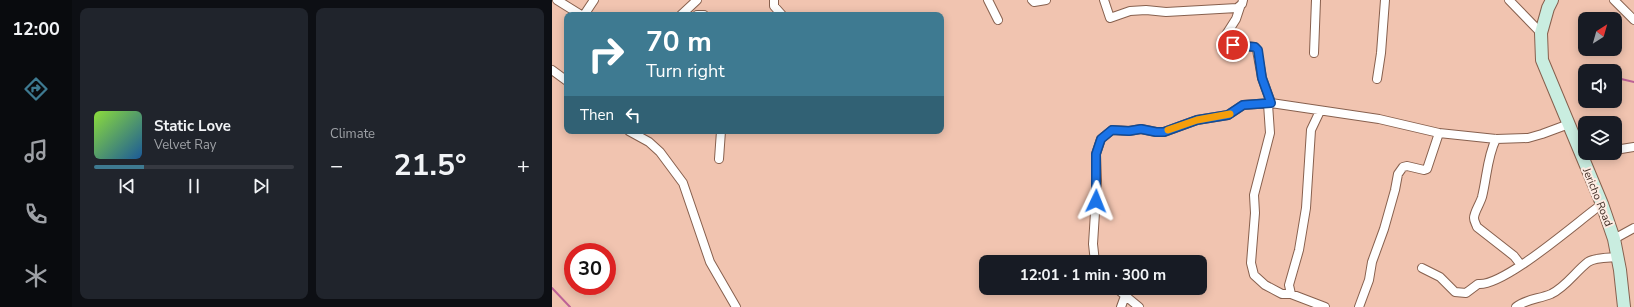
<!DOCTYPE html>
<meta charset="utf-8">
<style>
:root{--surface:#171b24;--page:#20242c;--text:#f1f3f6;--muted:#9ea1a6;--line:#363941;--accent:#3e7a91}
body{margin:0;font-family:"Nunito Sans",sans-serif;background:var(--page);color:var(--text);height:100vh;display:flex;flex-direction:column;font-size:15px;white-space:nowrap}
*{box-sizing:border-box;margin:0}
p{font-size:13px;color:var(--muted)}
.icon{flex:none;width:22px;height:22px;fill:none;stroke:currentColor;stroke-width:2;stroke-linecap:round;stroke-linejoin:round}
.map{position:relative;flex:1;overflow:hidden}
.side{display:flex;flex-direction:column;gap:8px;padding:8px;background:#0d0f14;width:480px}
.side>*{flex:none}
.top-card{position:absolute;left:12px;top:12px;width:380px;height:122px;border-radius:8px;box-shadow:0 2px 10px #0003;background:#3e7a91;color:#fff;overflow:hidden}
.needle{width:26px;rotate:37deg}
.fabs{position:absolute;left:1026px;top:12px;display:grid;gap:8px}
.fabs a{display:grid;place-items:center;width:44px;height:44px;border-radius:8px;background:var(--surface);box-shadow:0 2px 10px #0003;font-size:20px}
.speed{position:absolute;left:12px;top:243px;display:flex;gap:8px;font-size:20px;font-weight:700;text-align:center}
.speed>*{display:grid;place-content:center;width:52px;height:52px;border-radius:50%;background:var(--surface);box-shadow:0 2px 10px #0003;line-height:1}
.speed .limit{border:6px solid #d22;background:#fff;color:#111}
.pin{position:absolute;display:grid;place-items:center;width:34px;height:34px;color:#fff;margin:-17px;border:2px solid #fff;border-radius:50%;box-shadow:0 1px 4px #0007}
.me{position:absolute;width:44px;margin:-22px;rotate:2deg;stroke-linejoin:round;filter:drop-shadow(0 0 3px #0008)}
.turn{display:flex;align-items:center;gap:14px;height:84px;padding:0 16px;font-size:18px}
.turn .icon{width:52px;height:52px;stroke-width:2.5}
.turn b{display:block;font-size:28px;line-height:34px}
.then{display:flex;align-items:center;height:38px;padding:0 16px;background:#0003;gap:8px;font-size:15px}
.big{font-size:30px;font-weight:700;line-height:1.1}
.side .card{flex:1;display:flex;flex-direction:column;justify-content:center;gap:6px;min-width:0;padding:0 14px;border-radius:8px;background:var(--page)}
.song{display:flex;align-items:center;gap:12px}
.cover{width:48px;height:48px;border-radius:6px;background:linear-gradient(135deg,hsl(90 70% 55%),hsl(210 70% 35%))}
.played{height:4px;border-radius:2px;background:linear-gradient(90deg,var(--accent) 25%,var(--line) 25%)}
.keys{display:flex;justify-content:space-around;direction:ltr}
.heat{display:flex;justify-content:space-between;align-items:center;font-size:22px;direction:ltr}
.side .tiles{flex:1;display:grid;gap:8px;grid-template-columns:repeat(2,1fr)}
.trip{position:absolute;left:427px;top:255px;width:228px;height:40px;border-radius:8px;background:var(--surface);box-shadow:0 2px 10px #0003;font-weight:700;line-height:40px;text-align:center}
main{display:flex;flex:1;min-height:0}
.tab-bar{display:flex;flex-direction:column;width:72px;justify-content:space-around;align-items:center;background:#090b0e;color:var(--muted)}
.tab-bar .icon{width:28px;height:28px}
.tab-bar .current{color:var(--accent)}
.tab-bar b{font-size:18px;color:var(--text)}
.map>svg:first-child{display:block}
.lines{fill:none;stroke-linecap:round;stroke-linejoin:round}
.stream{stroke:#bd6196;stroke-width:2}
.street-casing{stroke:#87604e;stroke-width:10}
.secondary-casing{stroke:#87604e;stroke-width:14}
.street{stroke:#fff;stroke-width:8}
.secondary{stroke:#c9ede0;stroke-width:12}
.route-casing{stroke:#114b97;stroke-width:10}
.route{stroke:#1a73e8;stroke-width:7}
.slow{stroke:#f59e0b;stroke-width:7}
.labels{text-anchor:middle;stroke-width:4;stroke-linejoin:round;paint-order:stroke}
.street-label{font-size:11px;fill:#412f27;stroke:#feece3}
</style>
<main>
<nav class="tab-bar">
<b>12:00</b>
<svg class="icon current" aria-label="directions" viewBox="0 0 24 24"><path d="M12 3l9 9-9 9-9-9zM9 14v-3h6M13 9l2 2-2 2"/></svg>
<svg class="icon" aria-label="music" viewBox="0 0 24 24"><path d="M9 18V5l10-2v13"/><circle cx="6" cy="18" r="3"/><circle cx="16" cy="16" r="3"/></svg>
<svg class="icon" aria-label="phone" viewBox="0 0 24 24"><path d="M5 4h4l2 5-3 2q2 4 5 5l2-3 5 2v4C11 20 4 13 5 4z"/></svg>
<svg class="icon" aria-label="climate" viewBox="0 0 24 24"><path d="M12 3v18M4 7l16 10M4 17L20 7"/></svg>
</nav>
<section class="side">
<div class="tiles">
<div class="card">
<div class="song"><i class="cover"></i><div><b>Static Love</b><p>Velvet Ray</p></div></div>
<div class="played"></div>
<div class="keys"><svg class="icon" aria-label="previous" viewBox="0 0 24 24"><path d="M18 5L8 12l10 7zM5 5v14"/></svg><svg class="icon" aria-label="pause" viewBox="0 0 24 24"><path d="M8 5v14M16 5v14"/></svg><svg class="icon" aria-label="next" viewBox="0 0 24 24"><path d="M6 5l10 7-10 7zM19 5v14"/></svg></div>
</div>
<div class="card"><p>Climate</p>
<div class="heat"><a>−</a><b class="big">21.5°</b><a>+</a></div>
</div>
</div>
</section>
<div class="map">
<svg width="1082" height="307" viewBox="0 0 1082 307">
<rect width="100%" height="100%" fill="#f1c4b0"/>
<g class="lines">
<!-- stream -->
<path class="stream" d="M1065 78 1082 82
M0 288 18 307"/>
<!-- street casing -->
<g class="street-casing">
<path id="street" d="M5 0 29 15
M222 0V6L230 15
M436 0 446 20
M480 0 482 2 494 0
M552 0 558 18 578 11 594 10 614 12 685 8 690 4 691 0
M957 0 989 33
M1062 0 1082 20
M688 7 684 19 670 41C678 48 693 46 703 47L705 50 710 78 719 103
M32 15 42 0
M129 15 145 0
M145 15H152
M762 53 764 0
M0 70 15 81
M825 79 829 53 833 0
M716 104 718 133 702 195 703 213 699 263 702 275 713 285 730 294H739L773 307
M77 131 97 142 108 152 131 183 158 262 184 307
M944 139C935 157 935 177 930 197 928 204 922 212 922 218 922 221 924 224 925 227L962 256 969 265
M1063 150 1082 147
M1029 156 1047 153
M167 159 169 131
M1062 239 1082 228
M543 262 541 244 545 181 544 154 549 139 560 130 577 131 589 129 604 132H612L645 120 676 115 691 105 719 103 827 119 887 133 944 139 976 138 990 134 1017 124
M870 268 888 277 903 292 914 293 926 284C952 287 1026 221 1050 204
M564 288 587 307
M739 294 737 285 747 250 754 208 759 130 768 111
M569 307 573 296
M807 307 817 280 820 262 832 229 843 190 846 174 851 167 855 166 872 170 875 169 887 133
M964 307C974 299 987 299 999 294 1014 287 1023 272 1036 262 1044 257 1057 258 1066 257"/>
</g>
<!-- secondary casing -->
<g class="secondary-casing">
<path id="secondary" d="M1000 0 996 8 989 33 990 60 1050 204 1062 239 1068 270 1072 307"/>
</g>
<!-- street -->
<use href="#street" class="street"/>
<!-- secondary -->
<use href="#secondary" class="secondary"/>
</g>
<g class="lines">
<!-- route casing -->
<g class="route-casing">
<path id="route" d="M544 201V154L549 139 560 130 577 131 589 129 604 132H612L645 120 676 115 691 105 719 103 710 78 706 50 703 47 681 45"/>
</g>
<!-- route -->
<use href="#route" class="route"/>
<!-- slow -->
<path class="slow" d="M616 130 645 120 678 114"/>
</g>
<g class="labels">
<!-- street labels -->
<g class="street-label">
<text transform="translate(1046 197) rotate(68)" y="4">Jericho Road</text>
</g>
</g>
</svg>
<div class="fabs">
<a><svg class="needle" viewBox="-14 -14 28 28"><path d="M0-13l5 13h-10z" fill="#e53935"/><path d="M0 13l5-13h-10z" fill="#9ea1a6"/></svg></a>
<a><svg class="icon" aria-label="sound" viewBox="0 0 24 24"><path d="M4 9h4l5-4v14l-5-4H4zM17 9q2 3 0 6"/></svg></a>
<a><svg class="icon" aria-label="layers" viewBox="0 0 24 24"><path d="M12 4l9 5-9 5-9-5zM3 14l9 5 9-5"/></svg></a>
</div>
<div class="speed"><div class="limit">30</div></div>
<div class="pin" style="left:681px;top:45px;background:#d93025"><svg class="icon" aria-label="arrive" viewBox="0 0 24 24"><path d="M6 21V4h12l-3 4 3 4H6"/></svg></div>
<svg class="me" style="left:544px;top:201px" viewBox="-20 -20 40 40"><path d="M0-17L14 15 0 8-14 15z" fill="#1a73e8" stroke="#fff" stroke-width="4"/></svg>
<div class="trip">12:01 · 1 min · 300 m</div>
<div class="top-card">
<div class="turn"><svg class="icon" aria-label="right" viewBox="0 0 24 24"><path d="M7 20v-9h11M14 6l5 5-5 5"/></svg><div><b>70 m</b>Turn right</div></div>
<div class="then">Then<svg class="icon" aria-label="left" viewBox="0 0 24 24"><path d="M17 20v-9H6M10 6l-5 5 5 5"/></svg></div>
</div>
</div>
</main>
